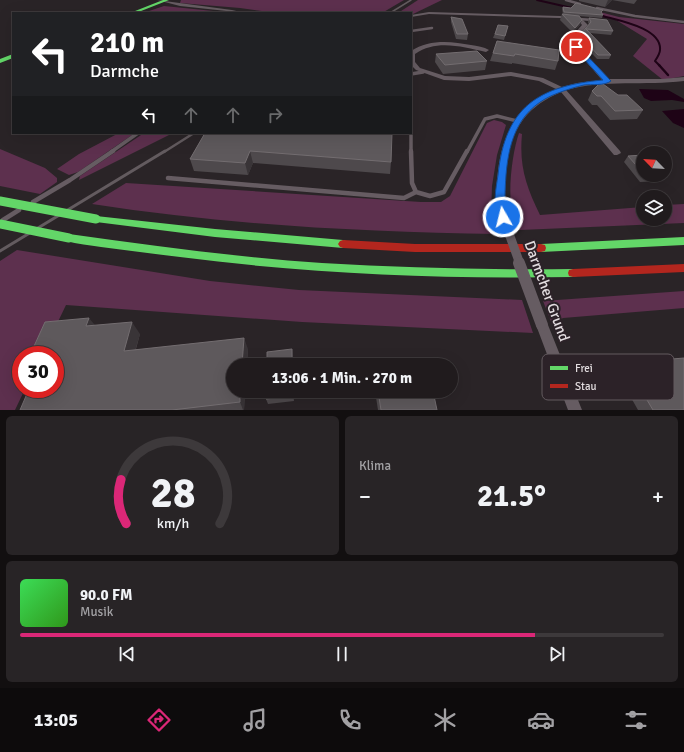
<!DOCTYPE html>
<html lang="de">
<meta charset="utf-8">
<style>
:root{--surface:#201b1d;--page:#282426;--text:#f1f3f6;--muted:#a2a1a4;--line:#3d393b;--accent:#db2777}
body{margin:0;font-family:Signika,sans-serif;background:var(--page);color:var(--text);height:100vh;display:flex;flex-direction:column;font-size:15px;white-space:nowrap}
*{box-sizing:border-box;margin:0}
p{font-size:13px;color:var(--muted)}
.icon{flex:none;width:22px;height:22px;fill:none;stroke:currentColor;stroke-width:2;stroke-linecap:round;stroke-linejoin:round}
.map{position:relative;height:410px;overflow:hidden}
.panel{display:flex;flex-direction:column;gap:6px;padding:6px;background:#120f10;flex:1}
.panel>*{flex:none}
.top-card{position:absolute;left:12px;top:12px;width:400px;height:122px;border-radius:0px;box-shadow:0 4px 16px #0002,0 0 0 1px var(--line);background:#202124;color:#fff;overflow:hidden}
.needle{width:26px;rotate:295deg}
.controls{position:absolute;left:636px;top:146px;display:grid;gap:8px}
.controls a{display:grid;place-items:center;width:36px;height:36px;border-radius:50%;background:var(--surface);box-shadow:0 4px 16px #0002,0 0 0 1px var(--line);font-size:20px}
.speed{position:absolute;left:12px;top:346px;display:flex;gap:8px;font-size:20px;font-weight:700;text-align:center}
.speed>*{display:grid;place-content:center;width:52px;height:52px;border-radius:50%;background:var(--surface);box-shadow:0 4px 16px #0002,0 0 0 1px var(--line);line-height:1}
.speed .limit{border:6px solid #d22;background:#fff;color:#111}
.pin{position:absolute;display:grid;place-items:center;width:34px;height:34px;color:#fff;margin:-17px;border:2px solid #fff;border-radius:50%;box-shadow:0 1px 4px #0007}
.me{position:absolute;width:44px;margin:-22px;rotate:352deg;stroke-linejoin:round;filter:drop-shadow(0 0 3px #0008)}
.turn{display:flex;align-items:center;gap:14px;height:84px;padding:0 12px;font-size:18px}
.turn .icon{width:52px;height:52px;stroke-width:2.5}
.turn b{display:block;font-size:28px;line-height:34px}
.lanes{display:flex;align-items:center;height:38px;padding:0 12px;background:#0003;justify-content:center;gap:20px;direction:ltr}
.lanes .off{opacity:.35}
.big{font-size:30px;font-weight:800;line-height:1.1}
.panel .widget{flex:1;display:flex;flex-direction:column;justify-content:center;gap:6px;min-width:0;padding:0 14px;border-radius:6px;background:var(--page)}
.panel .dial{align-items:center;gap:0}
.dial svg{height:104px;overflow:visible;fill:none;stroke:var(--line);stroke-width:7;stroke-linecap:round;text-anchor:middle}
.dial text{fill:var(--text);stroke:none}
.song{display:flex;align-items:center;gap:12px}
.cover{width:48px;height:48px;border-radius:6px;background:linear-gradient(135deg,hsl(130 70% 55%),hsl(110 70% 35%))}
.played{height:4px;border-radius:2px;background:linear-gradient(90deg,var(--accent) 80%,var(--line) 80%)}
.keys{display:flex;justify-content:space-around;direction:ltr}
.heat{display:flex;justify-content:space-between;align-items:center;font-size:22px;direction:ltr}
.panel .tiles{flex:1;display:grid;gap:6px;grid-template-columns:1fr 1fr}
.widget:last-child{grid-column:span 2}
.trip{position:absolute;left:226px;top:358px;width:232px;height:40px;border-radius:20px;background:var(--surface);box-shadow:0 4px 16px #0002,0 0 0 1px var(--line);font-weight:800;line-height:40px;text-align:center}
.menu{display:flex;height:64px;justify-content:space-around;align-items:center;background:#0d0b0c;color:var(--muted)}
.menu .icon{width:28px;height:28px}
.menu .selected{color:var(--accent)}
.menu b{font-size:18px;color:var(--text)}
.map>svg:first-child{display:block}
.green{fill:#5d304e}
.water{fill:#1e0316}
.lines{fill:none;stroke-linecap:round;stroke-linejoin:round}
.stream-far1{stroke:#1e0316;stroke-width:2}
.stream{stroke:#1e0316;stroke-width:2.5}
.lane-far2{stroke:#665c62;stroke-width:2.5}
.lane-far1{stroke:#665c62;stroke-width:3.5}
.lane{stroke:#665c62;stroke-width:4.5}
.street{fill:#665c62;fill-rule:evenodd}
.fast{fill:#63d668;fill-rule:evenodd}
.jam{fill:#b3261e;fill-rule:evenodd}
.rail-far2{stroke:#635b5f;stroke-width:1.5}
.rail-far1{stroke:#635b5f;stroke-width:2.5}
.rail{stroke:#635b5f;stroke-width:3}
.street-bridge-far1{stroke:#665c62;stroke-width:9}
.street-bridge{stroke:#665c62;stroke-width:12}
.fast-bridge{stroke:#63d668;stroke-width:9}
.wall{fill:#4e494c}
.shaded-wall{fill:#393437}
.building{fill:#5e595c;stroke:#736d70}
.route{fill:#1a73e8;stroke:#114b97}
.labels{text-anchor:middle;stroke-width:4;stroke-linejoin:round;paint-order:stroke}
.street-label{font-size:15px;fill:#e2dcdf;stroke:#2c2228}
.key{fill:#2c2228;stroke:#635a5f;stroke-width:1}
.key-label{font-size:11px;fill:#e2dcdf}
</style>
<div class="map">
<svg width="684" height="410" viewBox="0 0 684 410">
<rect width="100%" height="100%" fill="#2a2427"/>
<!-- green -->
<path class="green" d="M181 0H404L382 13 367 11 269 12 240 8 180 3Z
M418 0H442L411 15V13H398Z
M164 6 233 13 175 11 169 13H143Z
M592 10 619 17 684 24V76L663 80 633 56 647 39 616 20 589 13Z
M494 120 502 122 506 125 497 155 492 186 491 214 498 234C362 232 227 225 92 204L126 183 421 202H441L450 196 487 123Z
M119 133H135L78 172 69 175 57 169 79 154Z
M144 133H173L79 180 80 176Z
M519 133 522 134C519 166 526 186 540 215L643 207V219H665V205L684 204V223L520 230C518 226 514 221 513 216 507 195 512 153 519 133Z
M0 149 45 168 57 178V182L40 194 0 186Z
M17 250 210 281 299 290 522 300 533 333 302 322 66 305 42 355H21V389H25L15 410H0V261Z
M684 291V308L563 318 552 324 543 301Z"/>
<!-- water -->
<path class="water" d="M639 89 668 90 684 99V102L672 100 651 101 644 98Z
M684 109V128L673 123 662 111Z"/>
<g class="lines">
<!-- stream-far1 -->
<path class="stream-far1" d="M537 0 572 8
M599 15C615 20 662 27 660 50 660 53 657 58 655 61L660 66"/>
<!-- stream -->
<path class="stream" d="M659 65 668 75"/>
<!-- lane-far2 -->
<path class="lane-far2" d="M566 0 580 4
M597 8 635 16 684 22
M579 19 593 20
M411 31 432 28"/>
<!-- lane-far1 -->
<path class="lane-far1" d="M411 74 423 72
M411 121V152
M111 152 138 133
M467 152 485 119 497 116 517 121"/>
<!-- lane -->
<path class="lane" d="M411 151 412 183 416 192
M168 178 404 198 416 192 430 196 444 192 467 151
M33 202 70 180 113 151
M3 220 19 210"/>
<!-- street -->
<path class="street" d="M157 0 232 10 245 13 180 6Z
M326 12H375L377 13H324Z
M429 12 560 16 581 18 588 25 577 37 576 43 609 79H662L684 77V81C645 86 605 79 566 90L620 151 621 153 617 155H614L561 92C524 108 510 131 506 171 505 186 504 201 508 217L506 219H500L498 217C495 202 496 187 498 171 503 131 518 106 556 89L539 81 511 76 469 81 444 80 416 70 411 65V51C429 39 451 41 471 45 477 46 484 47 489 50L486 52C462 47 437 39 415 54V62L420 68 445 76 469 77 511 72 543 78 562 87 577 83 602 80 570 43 571 37 582 25 578 20 560 18 429 14 411 17V15Z
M542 320 546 321 548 325 582 410H568L536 325 538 321Z"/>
<!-- fast -->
<path class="fast" d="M163 0H169L136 13H130Z
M13 54V58L0 63V59Z
M96 216 215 229 343 240 346 241 348 244 346 247 343 248 215 237 96 222 93 221 91 219 93 217Z
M69 234C153 246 237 257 322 263 406 268 489 270 573 269L577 270 578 273 577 276 573 277C441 279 310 274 180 257 153 254 127 250 101 247 90 245 77 244 66 241L64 238 66 235Z
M684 237V245L541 252 537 251 536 248 537 245 541 244Z"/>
<!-- jam -->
<path class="jam" d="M343 240 415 244H541L545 245 546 248 545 251 541 252H415L343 248 340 247 338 244 340 241Z
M684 264V272L573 277 569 276 568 273 569 270 573 269Z"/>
<!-- rail-far2 -->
<path class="rail-far2" d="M390 13 411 0"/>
<!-- rail-far1 -->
<path class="rail-far1" d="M164 152 194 133"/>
<!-- rail -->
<path class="rail" d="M0 251 165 151"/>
<!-- street-bridge-far1 -->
<path class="street-bridge-far1" d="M503 217 520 264"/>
<!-- street-bridge -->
<path class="street-bridge" d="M519 263 542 325"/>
<!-- fast-bridge -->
<path class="fast-bridge" d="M0 201 96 219
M0 224 69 238"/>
</g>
<!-- wall -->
<path class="wall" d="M579 0H637L634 4 612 0 605 7 579 1Z
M563 7 601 13 603 15 602 18 579 16 582 20 580 25 573 33 560 20 562 14H563L562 9Z
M451 17 468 34 467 40 456 39 451 22Z
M589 18 613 31 611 35 590 33 611 55 609 59H597L578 39 580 35 589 25 588 22Z
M498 25 508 26 504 40 493 38Z
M497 41 558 61 555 70 512 63V64L490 61Z
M436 54 487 61 485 70 443 74 435 62Z
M592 91 618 95 643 110 637 119 610 120 597 105H592L588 100Z
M205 133 391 162 390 174 253 163 248 175 194 171 190 159Z
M643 155V175H665L660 181 640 182 624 162 628 156Z
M95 326 140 334 136 349H248L247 365H233L245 391 244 410H20Z
M625 363 684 410H638L616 371Z
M266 391H294V401L268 404 266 399Z
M375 391H433L437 410H378Z"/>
<!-- shaded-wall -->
<path class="shaded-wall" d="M608 0H612L605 7Z
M582 20 580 25 573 33 575 28Z
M250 151 253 163 248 175 245 163Z
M89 318 99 330 86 326Z
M132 322 140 334 132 361 124 351Z
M244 338 248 349 247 365H242Z
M292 349 293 355V365H292Z
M240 391H245L244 410H243L240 402Z
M293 391H294V401L293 396Z"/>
<!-- building -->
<path class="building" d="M576 3 603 10 601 12 603 15 564 12 563 7 571 8Z
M562 14 579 16 582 20 575 28Z
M451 17 462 19 468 34H457Z
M589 18 607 20 613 31 586 29 611 55H598L580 35 591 22Z
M498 25 508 26 505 36 495 34Z
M497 41 559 50 558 61 515 54 514 56 493 53Z
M477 51 487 61 445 65 436 54Z
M599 84H603L618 95H627L643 110 615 111 601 96H597L592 91Z
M205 133H392L391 162 250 151 245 163 190 159Z
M643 155V173L628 156Z
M89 318 86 326 132 322 124 351 244 338 242 365H233V391H240V402L172 410H20L29 389H55V355H30L45 322Z
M292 349V365H267V352Z
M684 358V410H653L625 363Z
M266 391H293V396L266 399Z
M378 391H433L437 410H381Z"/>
<!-- route -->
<path class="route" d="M574 46H578L611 81C604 86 592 84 584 85 575 87 566 90 558 93 520 107 509 138 506 175 505 190 504 203 507 217L506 220H499C492 206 496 189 498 175 505 107 538 86 603 80L574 48Z"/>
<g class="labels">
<!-- street labels -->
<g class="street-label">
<text transform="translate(547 291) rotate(70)" y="5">Darmcher Grund</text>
</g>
</g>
<!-- legend -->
<rect x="542" y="354" width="132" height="46" rx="6" class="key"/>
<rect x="550" y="366" width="18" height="4" fill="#63d668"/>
<rect x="550" y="384" width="18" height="4" fill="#b3261e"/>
<g class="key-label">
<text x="575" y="372">Frei</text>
<text x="575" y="390">Stau</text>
</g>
</svg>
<div class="controls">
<a><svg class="needle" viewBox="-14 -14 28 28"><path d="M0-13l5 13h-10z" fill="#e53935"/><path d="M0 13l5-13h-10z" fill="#a2a1a4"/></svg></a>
<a><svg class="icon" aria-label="layers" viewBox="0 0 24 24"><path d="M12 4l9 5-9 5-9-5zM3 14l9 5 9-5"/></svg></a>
</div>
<div class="speed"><div class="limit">30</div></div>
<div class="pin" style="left:576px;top:47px;background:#d93025"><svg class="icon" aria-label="arrive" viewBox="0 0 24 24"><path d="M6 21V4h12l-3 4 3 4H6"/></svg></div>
<svg class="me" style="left:503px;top:217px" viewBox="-20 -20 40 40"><circle r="17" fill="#1a73e8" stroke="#fff" stroke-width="3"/><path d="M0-11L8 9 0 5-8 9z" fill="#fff"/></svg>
<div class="trip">13:06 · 1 Min. · 270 m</div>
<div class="top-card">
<div class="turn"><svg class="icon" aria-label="left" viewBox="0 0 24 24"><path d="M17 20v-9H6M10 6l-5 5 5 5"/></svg><div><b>210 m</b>Darmche</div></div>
<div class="lanes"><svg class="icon" aria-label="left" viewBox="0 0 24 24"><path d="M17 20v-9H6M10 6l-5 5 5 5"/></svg><svg class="icon off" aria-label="ahead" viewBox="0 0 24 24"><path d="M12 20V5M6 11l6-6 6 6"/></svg><svg class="icon off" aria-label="ahead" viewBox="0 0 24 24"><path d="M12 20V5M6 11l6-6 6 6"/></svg><svg class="icon off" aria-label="right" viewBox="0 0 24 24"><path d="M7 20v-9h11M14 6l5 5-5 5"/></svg></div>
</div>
</div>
<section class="panel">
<div class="tiles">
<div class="widget dial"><svg viewBox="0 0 100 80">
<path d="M14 69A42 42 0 1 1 86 69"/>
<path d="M14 69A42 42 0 0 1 10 35" stroke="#db2777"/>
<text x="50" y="56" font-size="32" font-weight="700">28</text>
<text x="50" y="72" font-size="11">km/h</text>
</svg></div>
<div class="widget"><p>Klima</p>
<div class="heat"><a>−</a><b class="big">21.5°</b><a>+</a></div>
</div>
<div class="widget">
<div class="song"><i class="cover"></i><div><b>90.0 FM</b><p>Musik</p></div></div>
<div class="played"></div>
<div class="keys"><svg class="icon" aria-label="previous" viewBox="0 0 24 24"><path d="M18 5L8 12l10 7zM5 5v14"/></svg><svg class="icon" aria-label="pause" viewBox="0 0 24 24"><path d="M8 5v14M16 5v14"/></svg><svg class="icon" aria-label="next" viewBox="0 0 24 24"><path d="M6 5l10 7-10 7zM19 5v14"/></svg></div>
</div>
</div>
</section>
<nav class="menu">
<b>13:05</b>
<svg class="icon selected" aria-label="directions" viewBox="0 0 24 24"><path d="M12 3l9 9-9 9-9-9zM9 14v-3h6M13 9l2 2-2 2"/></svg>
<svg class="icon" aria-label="music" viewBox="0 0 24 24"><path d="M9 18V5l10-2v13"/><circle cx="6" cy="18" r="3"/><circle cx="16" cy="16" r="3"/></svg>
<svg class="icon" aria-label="phone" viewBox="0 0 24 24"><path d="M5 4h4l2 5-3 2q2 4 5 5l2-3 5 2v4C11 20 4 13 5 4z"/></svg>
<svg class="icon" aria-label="climate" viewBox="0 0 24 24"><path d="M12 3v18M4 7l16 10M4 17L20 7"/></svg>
<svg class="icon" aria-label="car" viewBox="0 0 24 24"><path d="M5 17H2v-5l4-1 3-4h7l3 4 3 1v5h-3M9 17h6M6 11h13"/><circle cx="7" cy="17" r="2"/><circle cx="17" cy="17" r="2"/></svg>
<svg class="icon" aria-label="filters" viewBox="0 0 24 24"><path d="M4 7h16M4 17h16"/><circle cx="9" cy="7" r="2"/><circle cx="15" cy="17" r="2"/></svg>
</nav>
